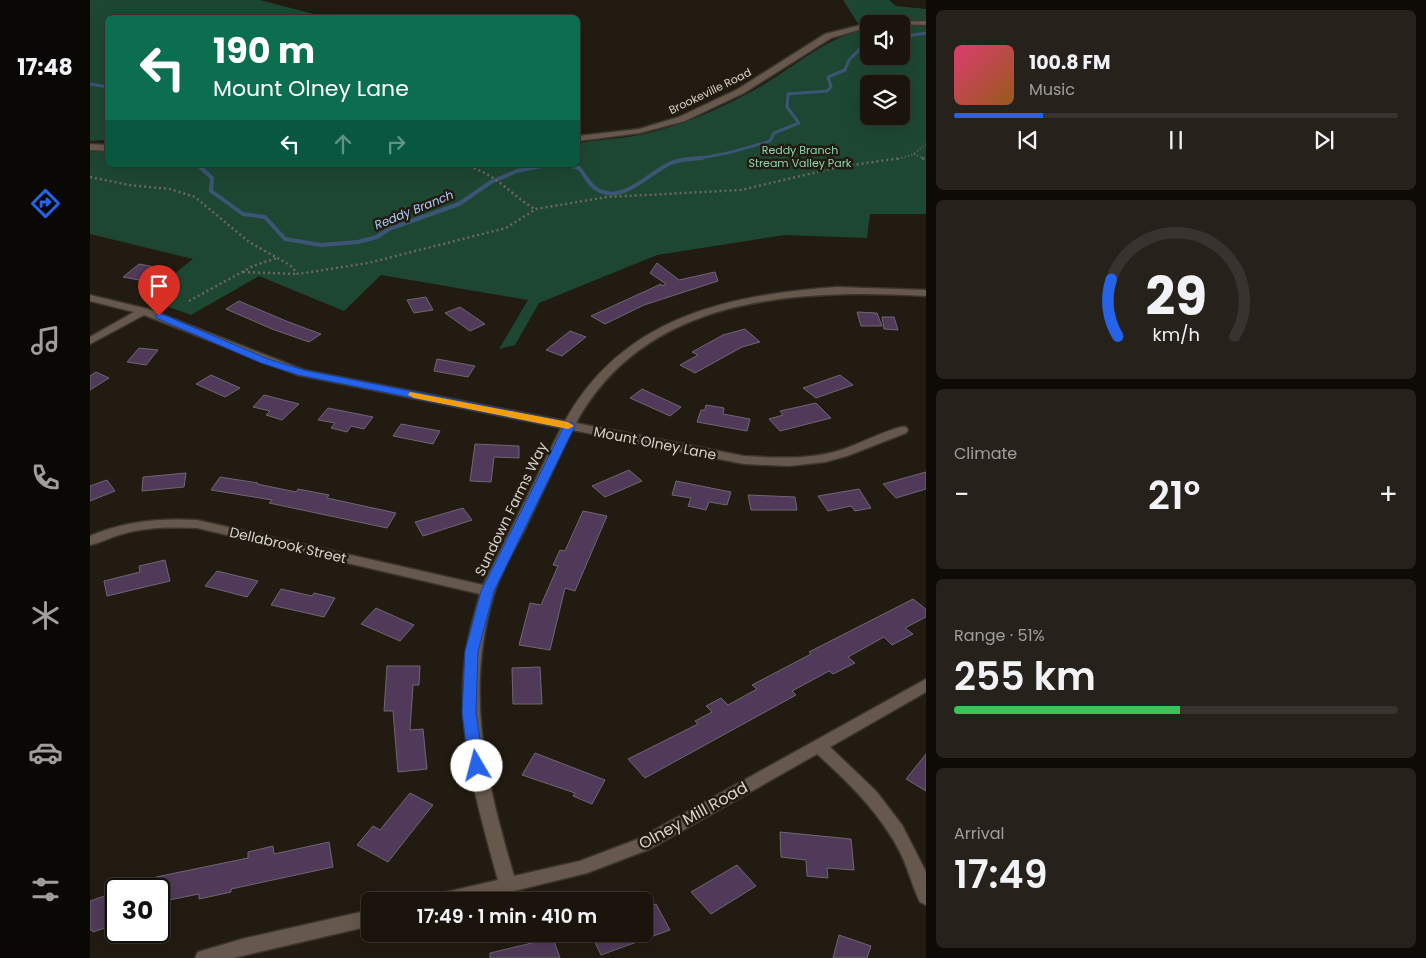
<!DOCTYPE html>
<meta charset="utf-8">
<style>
:root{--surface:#1a140d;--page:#27211b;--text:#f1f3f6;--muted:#9f9e9d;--line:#38332e;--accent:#2563eb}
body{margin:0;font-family:Poppins,sans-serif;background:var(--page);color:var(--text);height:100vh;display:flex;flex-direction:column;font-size:19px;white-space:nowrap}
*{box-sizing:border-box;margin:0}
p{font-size:16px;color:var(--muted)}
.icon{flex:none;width:28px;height:28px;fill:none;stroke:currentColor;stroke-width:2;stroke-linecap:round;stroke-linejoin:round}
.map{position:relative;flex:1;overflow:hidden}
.sheet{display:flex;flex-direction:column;gap:10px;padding:10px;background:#0e0b07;width:500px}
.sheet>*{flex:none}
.banner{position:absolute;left:15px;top:15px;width:475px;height:152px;border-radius:8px;box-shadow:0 5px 20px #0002,0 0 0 1px var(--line);background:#0b6e4f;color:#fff;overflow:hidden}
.tools{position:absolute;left:770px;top:15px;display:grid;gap:10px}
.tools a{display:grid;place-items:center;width:50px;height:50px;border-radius:8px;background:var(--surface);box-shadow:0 5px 20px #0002,0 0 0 1px var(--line);font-size:25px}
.speed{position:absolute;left:15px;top:878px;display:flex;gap:10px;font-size:25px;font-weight:700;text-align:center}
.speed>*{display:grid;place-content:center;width:65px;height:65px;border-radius:50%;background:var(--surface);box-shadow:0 5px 20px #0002,0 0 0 1px var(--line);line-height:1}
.speed .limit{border:2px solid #111;border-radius:8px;background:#fff;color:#111}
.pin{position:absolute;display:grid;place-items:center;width:42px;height:42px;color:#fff;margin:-51px -21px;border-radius:50% 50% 50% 0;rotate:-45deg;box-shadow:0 0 5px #0007}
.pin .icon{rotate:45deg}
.me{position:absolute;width:55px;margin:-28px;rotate:352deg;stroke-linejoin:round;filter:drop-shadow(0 0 4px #0008)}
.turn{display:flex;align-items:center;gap:18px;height:105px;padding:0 25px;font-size:22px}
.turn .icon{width:65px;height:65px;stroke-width:2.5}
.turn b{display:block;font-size:35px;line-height:42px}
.lanes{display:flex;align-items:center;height:48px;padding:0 25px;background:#0003;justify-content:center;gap:25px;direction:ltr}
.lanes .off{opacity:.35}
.big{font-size:38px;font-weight:600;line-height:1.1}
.sheet .widget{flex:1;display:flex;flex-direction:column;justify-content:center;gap:8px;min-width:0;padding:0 18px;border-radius:8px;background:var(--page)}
.sheet .dial{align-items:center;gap:0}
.dial svg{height:130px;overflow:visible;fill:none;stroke:var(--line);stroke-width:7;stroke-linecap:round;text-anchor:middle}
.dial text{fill:var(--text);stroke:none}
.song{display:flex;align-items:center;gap:15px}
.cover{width:60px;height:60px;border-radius:8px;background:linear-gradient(135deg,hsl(340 70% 55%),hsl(30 70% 35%))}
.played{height:5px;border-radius:2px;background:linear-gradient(90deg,var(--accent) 20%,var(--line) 20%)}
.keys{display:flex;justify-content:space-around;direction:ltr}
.heat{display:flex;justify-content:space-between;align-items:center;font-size:28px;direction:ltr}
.charge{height:8px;border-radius:4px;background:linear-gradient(90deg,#34c759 51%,var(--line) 0)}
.trip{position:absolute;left:271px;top:892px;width:292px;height:50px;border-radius:8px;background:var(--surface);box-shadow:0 5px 20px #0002,0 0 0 1px var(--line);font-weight:600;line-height:50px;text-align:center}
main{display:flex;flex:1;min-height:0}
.menu{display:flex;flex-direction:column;width:90px;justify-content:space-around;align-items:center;background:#0a0805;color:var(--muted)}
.menu .icon{width:35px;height:35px}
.menu .on{color:var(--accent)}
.menu b{font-size:22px;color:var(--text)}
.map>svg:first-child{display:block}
.green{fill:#1d4733;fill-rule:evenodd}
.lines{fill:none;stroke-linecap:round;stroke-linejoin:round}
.stream-far1{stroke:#3d5574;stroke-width:3}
.stream{stroke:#3d5574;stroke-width:4}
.building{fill:#513a59;stroke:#6f6672}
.minor-casing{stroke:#3b352b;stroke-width:3}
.tertiary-casing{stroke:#3b352b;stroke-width:3}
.path-far1{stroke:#6d675e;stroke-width:2;stroke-dasharray:1 2.5;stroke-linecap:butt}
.path{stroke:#6d675e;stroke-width:2.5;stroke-dasharray:2 3;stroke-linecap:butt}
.minor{fill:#66584c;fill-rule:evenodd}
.tertiary{fill:#66584c;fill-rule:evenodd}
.route{fill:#2563eb;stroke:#184099}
.slow{fill:#f59e0b}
.labels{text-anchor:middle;stroke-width:5;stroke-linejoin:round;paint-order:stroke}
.far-street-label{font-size:11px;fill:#d7d2cc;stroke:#221b11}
.far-park-label{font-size:11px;fill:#8ed5b0;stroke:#221b11}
.far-water-label{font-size:12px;font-style:italic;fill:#accefa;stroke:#221b11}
.street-label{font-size:14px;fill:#d7d2cc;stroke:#221b11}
.near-street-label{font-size:16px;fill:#d7d2cc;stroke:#221b11}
</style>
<main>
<nav class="menu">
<b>17:48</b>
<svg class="icon on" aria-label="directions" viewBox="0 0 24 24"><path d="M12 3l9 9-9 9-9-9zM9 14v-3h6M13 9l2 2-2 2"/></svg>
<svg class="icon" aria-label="music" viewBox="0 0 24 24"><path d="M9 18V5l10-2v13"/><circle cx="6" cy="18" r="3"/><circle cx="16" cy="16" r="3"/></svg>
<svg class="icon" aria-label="phone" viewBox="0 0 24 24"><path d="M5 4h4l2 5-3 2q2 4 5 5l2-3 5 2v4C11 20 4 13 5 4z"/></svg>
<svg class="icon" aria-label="climate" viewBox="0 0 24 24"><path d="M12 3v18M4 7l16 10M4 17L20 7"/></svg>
<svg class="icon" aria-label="car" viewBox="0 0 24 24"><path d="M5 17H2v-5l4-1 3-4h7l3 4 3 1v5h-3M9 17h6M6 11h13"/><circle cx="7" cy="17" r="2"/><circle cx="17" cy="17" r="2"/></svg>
<svg class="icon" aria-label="filters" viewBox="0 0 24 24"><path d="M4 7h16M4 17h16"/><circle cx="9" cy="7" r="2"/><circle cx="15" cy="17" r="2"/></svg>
</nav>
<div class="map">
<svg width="836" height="958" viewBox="0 0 836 958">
<rect width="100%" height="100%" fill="#221b11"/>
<!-- green -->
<path class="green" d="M0 0H170L235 17 18 18 17 140 0 141Z
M753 0H799L806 6 836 9V21H795L769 25Z
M811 25H836V214H780L777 238 694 235 567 255 449 303 425 345 409 349 438 300 291 275 254 311 169 276 101 315 54 298 103 259 0 234V148H17L18 165H488V143C506 140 526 139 544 136 587 128 628 110 666 89 704 68 735 37 779 28V56H811ZM779 84H811V116H779Z"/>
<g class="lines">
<!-- stream-far1 -->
<path class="stream-far1" d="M811 37 836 33
M0 84 18 87
M597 159C628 157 650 150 680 141L684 133 709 123 697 107 698 94 737 91 741 87 738 77 755 70 759 60 779 40"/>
<!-- stream -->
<path class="stream" d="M108 165 122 178 121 191 153 214 175 217 195 239 231 245 268 242 287 237 299 229 369 204 401 182 427 171 456 165
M477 165 489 168C496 176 499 186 510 191 534 203 560 172 581 163 590 159 601 159 612 158"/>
</g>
<!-- building -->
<path class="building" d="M567 263 589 280 625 272 628 281 554 305 515 324 501 316 571 284 572 286 576 284 560 273Z
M49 264 65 267 49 280 33 277Z
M336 297 343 310 324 313 317 300Z
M149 301 196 321 231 334 219 342 182 329 136 309Z
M370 307 395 324 380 331 355 313Z
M767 312 787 313 792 326H771Z
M792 317H804L808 330 794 329Z
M655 329 670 342 652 347 605 373 590 365 608 355 602 352 633 335Z
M480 331 496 337 472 356 456 350Z
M49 348 68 350 56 365 37 362Z
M347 359 385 366 378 377 344 371Z
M6 372 19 378 0 390V376Z
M121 375 150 388 135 397 106 384Z
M750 375 763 385 726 398 713 388Z
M552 389 591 407 580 416 540 398Z
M174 395 209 404 192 420 176 415 180 411 163 407Z
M726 403 741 418 690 431 679 419 693 415 690 411Z
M616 405 634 408 633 414 660 419 657 431 607 422 611 410H615Z
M238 408 283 417 274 429 261 426 257 432 241 428 245 423 228 420Z
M311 424 350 431 343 444 303 436Z
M385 444 429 446V458L404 457 401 482 380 481Z
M539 470 552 481 515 497 502 486Z
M836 472V489L806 498 793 484Z
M96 473 94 487 52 491 53 477Z
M130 477 168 483 167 484 206 492 208 489 239 495 237 498 306 513 297 528 179 503 182 500 121 490Z
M17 480 25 491 0 501V486Z
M586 481 641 492 637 505 619 502 616 510 598 506 601 498 582 495Z
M769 489 781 508 765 511 761 506 738 511 728 496Z
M658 495 705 497 707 510H661Z
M373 508 382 520 333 536 325 522Z
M493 511 517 516 485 591 475 588 460 650 429 645 440 603 451 605 468 566 463 565 470 550 475 551Z
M75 560 80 581 17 596 14 581 50 572 49 566Z
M127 571 168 581 157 597 115 586Z
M191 589 222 596 224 593 245 598 234 617 181 605Z
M823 599 836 609V617L815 628 823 634 802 645 794 637 758 657 765 663 743 674 739 671 702 691 706 695 555 778 538 759 608 724 605 721 622 712 616 706 631 698 638 705 667 689 662 685 721 654 719 652Z
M286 608 324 625 310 641 271 624Z
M297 666H330L329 685H323L320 730 333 729 337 769 308 772 303 711H294Z
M450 667 452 704H423L422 668Z
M445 753 515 780 502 804 483 796 485 793 432 775Z
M836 754V791L816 779Z
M320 793 343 805 298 862 267 845 283 826 290 830Z
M690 832 761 839 764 870 737 868 738 878 717 876 716 860 691 857Z
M239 842 243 867 141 889V892L109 899V894L69 902 66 877 158 858V852L183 846 184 854Z
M647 865 666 886 621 914 601 892Z
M26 892V924L3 932 2 930H0V901Z
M566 904 580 930 511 955 501 934H555V908Z
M749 935 781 946 777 958H743Z
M463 938 470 958H400V953Z"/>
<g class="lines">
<!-- minor casing -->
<g class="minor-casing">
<path id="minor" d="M747 287 836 290V296C707 289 556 295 486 423L654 456C688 458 722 460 754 449 767 445 807 425 816 427L818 430 816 433 757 456 735 462 699 466 654 464 482 430C466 462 451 496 435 529 424 550 411 571 404 594 374 693 396 780 424 876L490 861 548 839 836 679V692L740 747 786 791 812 825 836 872V905L830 902C822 886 818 868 810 852 790 813 759 783 727 754L560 849 497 873 383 901H343L346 896 352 893 408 880C389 812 368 741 374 669 376 643 383 619 390 594L107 528C81 527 55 527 29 535 19 538 10 543 0 545V536C34 521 70 518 107 520L393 585 471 428 208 375 54 315 0 344V337L44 312 0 301V295L58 309 214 370 475 421C533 317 637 295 747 287Z
M280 910V926L143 958H105L108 952 152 939Z"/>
</g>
<!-- tertiary casing -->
<g class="tertiary-casing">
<path id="tertiary" d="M836 21V25L787 24 790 22Z
M779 23 782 24H779V27L741 38 654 93 595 121 550 133 488 141V136L549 129 589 117 648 89 735 34Z
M0 144 18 145V151L0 150Z"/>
</g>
<!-- path-far1 -->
<path class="path-far1" d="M824 154 835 159
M808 159 824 154 836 144"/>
<!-- path -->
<path class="path" d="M832 158 836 160
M349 166C359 166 371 165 380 167 406 174 423 197 445 209
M0 177 39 185 80 189 105 197 159 242 200 265 208 274 278 263 416 228 446 209 517 197 651 190 749 167 811 158
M153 272 207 274
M99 301 163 266 187 258"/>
<!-- minor -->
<use href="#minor" class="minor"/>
<!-- tertiary -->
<use href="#tertiary" class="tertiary"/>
</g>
<!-- route -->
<path class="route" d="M66 314H72L178 359 214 370 483 423 485 426 404 591 388 651 386 713 394 766 392 770H381L379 766 372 713 375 651 391 591 473 428 208 375 171 363 66 318Z"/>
<!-- slow -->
<path class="slow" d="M320 392 478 422 484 426 478 429 324 398 318 395Z"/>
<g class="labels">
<!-- far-street labels -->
<g class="far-street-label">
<text transform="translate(620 91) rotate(-26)" y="4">Brookeville Road</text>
</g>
<!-- far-park labels -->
<g class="far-park-label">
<text x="710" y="154">Reddy Branch<tspan x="710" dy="13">Stream Valley Park</tspan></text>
</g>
<!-- far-water labels -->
<g class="far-water-label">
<text transform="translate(324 210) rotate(-22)" y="4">Reddy Branch</text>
</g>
<!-- street labels -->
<g class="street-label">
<text transform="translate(565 443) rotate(11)" y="5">Mount Olney Lane</text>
<text transform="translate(421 509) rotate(-64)" y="5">Sundown Farms Way</text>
<text transform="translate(198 545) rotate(13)" y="5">Dellabrook Street</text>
</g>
<!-- near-street labels -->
<g class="near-street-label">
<text transform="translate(603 815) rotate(-29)" y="6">Olney Mill Road</text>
</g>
</g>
</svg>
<div class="tools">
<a><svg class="icon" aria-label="sound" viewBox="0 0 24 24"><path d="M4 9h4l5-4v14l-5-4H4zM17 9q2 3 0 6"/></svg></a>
<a><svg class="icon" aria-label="layers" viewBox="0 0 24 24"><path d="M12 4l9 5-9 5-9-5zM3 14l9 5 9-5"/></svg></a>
</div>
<div class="speed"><div class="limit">30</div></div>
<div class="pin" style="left:69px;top:316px;background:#d93025"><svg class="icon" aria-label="arrive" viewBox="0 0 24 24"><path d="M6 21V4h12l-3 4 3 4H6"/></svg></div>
<svg class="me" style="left:387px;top:766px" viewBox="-20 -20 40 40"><circle r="19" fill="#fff"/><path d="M0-13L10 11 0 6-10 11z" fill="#2563eb"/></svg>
<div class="trip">17:49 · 1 min · 410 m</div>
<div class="banner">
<div class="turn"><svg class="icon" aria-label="left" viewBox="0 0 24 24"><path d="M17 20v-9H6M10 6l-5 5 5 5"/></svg><div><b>190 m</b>Mount Olney Lane</div></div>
<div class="lanes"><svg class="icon" aria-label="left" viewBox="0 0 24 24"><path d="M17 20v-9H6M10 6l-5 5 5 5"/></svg><svg class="icon off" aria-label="ahead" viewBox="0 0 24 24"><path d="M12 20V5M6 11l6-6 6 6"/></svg><svg class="icon off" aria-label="right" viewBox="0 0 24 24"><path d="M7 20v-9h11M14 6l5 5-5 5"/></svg></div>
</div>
</div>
<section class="sheet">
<div class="widget">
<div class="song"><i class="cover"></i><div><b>100.8 FM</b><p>Music</p></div></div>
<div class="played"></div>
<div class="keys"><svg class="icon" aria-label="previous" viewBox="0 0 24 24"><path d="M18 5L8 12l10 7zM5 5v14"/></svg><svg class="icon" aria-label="pause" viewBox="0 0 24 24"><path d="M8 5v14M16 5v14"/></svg><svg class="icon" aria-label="next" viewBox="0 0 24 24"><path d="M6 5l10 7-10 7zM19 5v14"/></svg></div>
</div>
<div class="widget dial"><svg viewBox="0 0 100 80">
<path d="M14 69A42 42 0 1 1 86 69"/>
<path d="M14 69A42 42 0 0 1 10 34" stroke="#2563eb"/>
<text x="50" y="56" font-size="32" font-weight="700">29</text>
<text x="50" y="72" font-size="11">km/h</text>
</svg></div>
<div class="widget"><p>Climate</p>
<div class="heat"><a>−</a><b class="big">21°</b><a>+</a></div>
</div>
<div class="widget"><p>Range · 51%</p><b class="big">255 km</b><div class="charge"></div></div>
<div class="widget"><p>Arrival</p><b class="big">17:49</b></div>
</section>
</main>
